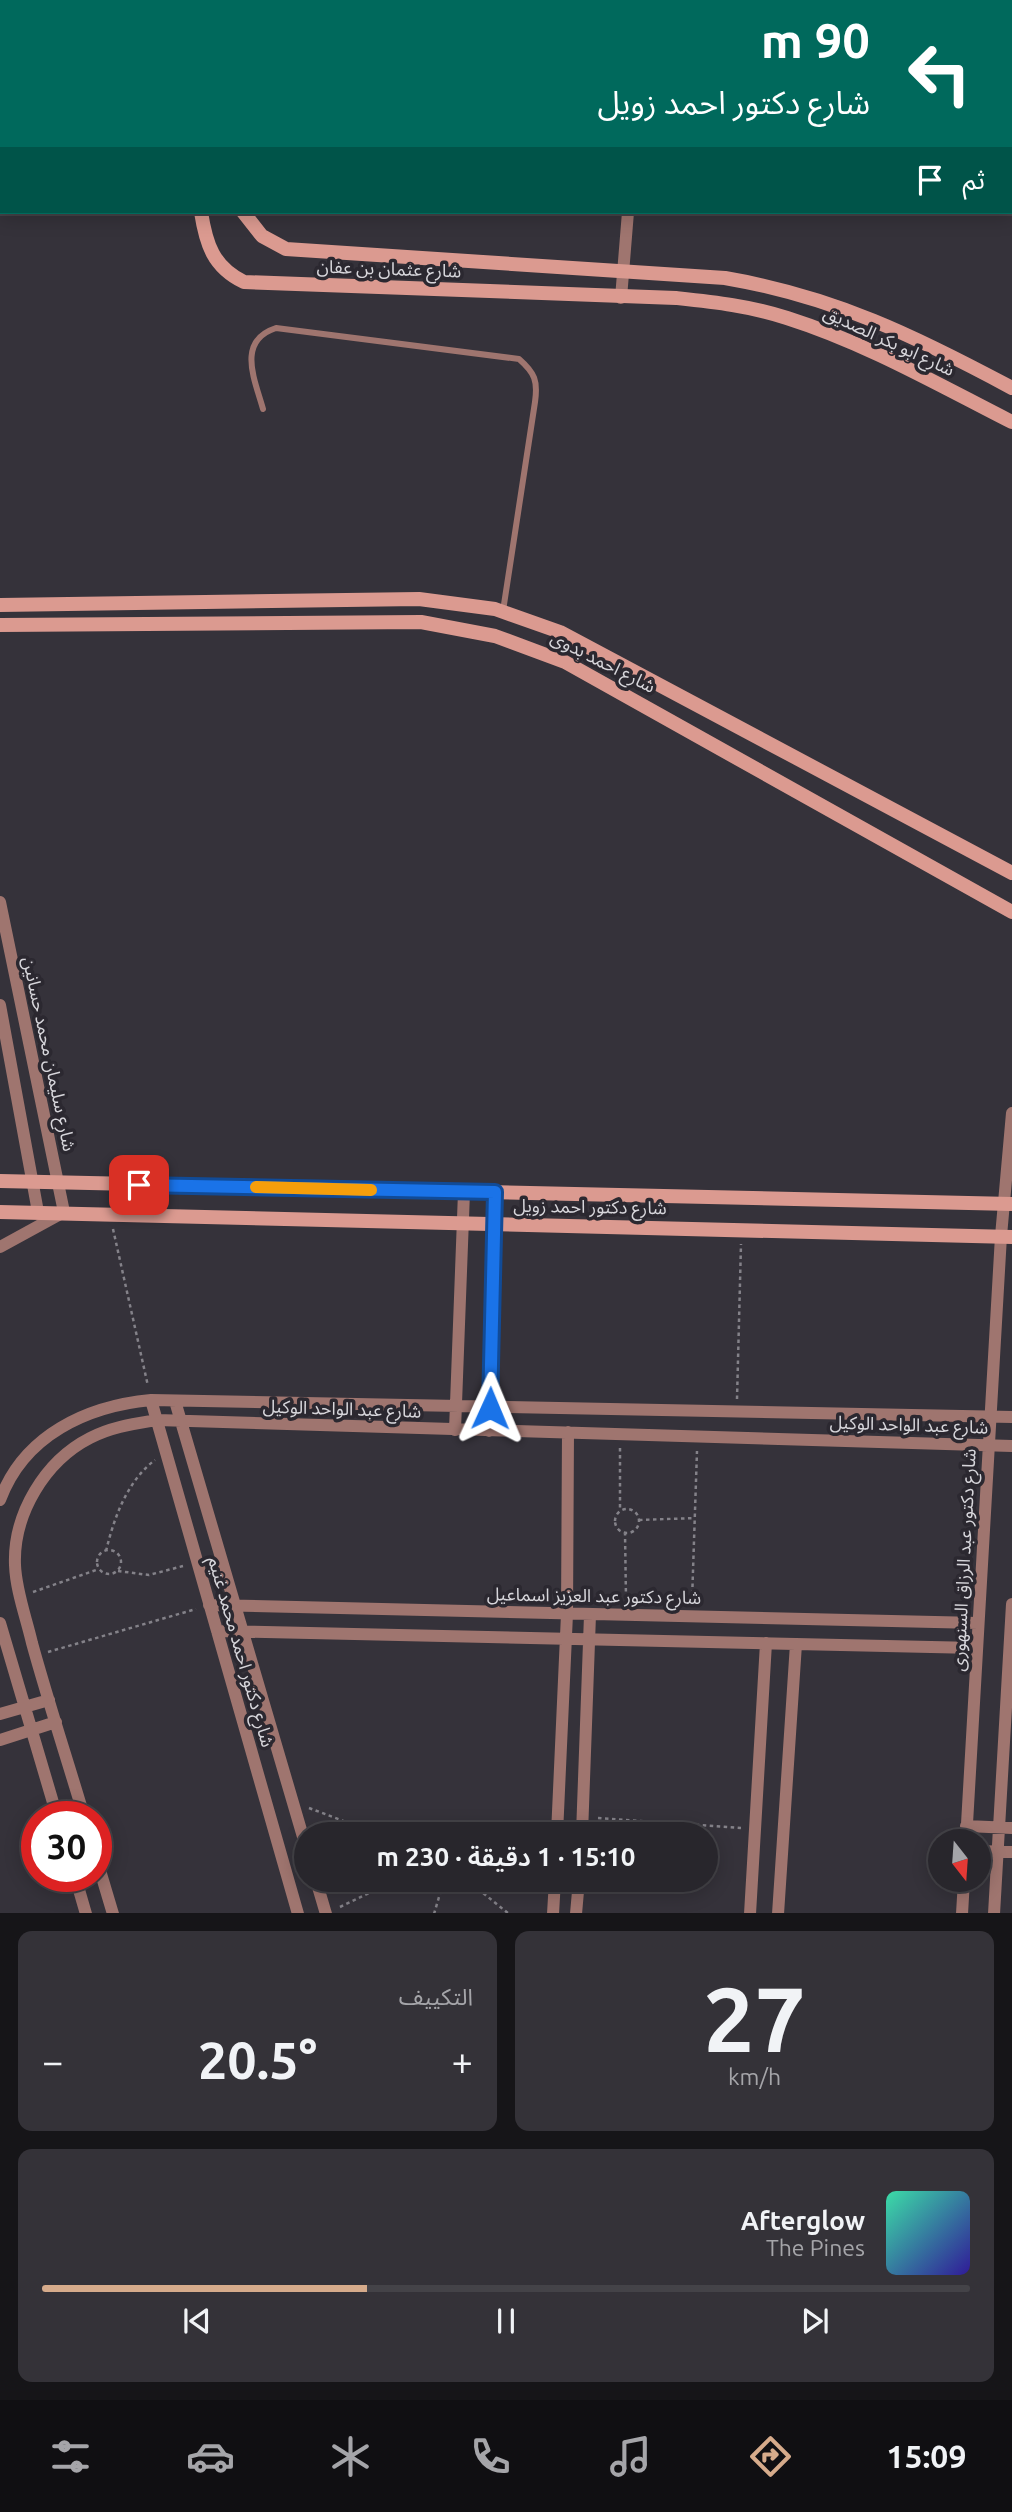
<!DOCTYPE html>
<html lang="ar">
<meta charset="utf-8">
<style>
:root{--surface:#28262c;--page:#343238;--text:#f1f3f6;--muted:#a5a5a9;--line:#444348;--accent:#d6ab8b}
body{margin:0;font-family:Ubuntu,"Noto Sans Arabic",sans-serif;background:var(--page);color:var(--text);direction:rtl;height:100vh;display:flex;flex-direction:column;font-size:26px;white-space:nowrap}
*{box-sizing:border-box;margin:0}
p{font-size:23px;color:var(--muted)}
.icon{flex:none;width:38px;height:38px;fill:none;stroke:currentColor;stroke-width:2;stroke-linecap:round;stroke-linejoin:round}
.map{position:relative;height:1913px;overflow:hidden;direction:ltr}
.panel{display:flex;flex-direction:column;gap:18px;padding:18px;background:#161518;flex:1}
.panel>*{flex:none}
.guide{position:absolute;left:0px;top:0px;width:1013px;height:214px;box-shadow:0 4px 18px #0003,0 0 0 2px var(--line);direction:rtl;background:#00695c;color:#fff;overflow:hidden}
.needle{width:46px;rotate:163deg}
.fabs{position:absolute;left:928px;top:1829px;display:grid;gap:14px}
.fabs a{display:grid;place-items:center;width:63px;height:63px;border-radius:50%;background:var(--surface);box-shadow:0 4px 18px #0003,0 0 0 2px var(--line);font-size:35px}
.speed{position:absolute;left:21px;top:1801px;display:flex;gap:14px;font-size:35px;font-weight:700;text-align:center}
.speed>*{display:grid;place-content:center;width:91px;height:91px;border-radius:50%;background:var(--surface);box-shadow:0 4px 18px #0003,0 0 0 2px var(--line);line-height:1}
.speed .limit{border:10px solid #d22;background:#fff;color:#111}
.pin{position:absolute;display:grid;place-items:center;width:60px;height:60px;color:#fff;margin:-30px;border-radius:14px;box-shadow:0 4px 10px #0006}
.me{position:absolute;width:77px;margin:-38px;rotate:1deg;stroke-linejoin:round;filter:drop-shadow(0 0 5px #0008)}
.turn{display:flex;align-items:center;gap:24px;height:147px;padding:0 28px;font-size:32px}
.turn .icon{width:91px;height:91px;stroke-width:2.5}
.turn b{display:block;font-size:49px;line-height:60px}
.then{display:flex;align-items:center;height:66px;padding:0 28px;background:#0003;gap:14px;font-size:26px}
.big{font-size:52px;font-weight:600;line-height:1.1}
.panel .tile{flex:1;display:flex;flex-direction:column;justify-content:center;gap:10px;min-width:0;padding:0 24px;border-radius:14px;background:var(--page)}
.panel .dial{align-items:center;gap:0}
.dial b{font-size:91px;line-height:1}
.song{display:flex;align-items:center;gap:21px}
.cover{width:84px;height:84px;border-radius:10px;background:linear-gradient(135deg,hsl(160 70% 55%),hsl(250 70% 35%))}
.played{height:7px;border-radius:4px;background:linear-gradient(90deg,var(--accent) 35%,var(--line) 35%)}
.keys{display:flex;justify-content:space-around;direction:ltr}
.heat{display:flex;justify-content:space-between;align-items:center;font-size:38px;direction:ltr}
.panel .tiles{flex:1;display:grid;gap:18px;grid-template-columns:1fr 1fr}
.tile:last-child{grid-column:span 2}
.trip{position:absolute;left:294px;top:1822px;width:424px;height:70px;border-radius:35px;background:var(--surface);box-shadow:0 4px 18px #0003,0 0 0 2px var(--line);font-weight:600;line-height:70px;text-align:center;direction:rtl}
.tabs{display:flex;height:112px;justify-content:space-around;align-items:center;background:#100f12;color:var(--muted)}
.tabs .icon{width:49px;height:49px}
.tabs .selected{color:var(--accent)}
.tabs b{font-size:32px;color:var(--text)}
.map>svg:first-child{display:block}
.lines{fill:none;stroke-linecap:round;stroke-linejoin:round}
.path{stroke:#848289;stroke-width:2.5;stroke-dasharray:3.5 3.5;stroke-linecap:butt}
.lane{stroke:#9f756f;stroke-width:6}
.street{stroke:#9f756f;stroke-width:12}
.secondary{stroke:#db9a90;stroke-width:14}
.route-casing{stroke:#114b97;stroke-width:18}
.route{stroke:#1a73e8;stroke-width:12}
.slow{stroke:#f59e0b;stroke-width:12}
.labels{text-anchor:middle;stroke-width:7;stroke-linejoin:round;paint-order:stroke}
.street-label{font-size:18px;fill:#d7d6db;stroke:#2b2830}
</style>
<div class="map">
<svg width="1012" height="1914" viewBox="0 0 1012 1914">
<rect width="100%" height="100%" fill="#35323a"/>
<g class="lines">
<!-- path -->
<path class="path" d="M113 1229 148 1386
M737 1399 741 1244
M620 1448V1511
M615 1521a12 12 0 1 1 24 0a12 12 0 1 1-24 0Z
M639 1520 695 1518
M625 1532 626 1599
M97 1562a12 12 0 1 1 24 0a12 12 0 1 1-24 0Z
M106 1551C114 1518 127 1481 155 1460
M118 1571 149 1575 183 1566
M33 1592 99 1569
M692 1601 697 1451
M48 1652 196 1609
M309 1808 378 1834
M598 1818 741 1828
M524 1834 543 1824
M467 1880 509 1914
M340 1907 396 1880
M434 1914 444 1880"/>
<!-- lane -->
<path class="lane" d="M96 0V2
M263 409C255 380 236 341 276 328L519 359C535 373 538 381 535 402L503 611"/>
<!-- street -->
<path class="street" d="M409 0 410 2
M431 0V2
M1012 136V135
M1012 186V185
M621 298 628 212
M0 902 64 1212 0 1247
M0 1005 38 1212
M151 1400 298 1914
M175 1401 306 1847
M455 1430 464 1192
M489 1431 495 1192
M0 1500C24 1435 87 1406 151 1400L1012 1417
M209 1605 978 1623
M0 1623 57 1816
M217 1631 976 1648
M0 1714 49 1700
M0 1740 56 1722
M84 1816C67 1759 48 1701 32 1643 26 1617 16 1591 15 1565 13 1514 45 1461 90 1438 111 1427 133 1424 157 1420L1012 1446
M966 1826 1012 1828
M557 1834 567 1614 568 1432
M582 1834 590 1615
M966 1841 1001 1236 1012 1113
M978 1851 1012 1852
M96 1857 113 1914
M75 1876 86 1914
M316 1880 326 1914
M553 1914 555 1880
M576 1914 579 1880
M750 1914 766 1643
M778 1914 796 1644
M962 1914 964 1880
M994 1914 1012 1604"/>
<!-- secondary -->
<path class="secondary" d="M173 0V2
M209 0 210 2
M201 212C206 244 213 267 244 282L676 298C713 302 751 306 787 318 866 343 939 385 1012 422
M243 212 262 236 286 249 725 278C835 297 915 336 1012 388
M0 605 419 599 495 609 560 632 1012 873
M0 625 421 622 495 636 565 662 1012 912
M0 1181 1012 1204
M0 1212 1012 1237"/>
</g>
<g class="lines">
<!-- route casing -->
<g class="route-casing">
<path id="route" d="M139 1185 495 1192 490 1408"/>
</g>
<!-- route -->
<use href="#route" class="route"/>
<!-- slow -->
<path class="slow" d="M256 1187 371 1190"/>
</g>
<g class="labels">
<!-- street labels -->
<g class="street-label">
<text transform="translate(389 269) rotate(2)" y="6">شارع عثمان بن عفان</text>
<text transform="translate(889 341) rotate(25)" y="6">شارع ابو بكر الصديق</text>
<text transform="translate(603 662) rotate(27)" y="6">شارع احمد بدوى</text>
<text transform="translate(49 1054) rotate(78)" y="6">شارع سليمان محمد حسانين</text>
<text transform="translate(590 1207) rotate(1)" y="6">شارع دكتور احمد زويل</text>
<text transform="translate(342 1409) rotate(2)" y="6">شارع عبد الواحد الوكيل</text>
<text transform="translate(909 1425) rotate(2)" y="6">شارع عبد الواحد الوكيل</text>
<text transform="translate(964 1560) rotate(-87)" y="6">شارع دكتور عبد الرزاق السنهورى</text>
<text transform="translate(594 1596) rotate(1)" y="6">شارع دكتور عبد العزيز اسماعيل</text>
<text transform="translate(241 1652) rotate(74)" y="6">شارع دكتور احمد محمد غنيم</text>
</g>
</g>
</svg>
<div class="fabs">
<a><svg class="needle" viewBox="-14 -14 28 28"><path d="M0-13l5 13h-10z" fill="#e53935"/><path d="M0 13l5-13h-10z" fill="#a5a5a9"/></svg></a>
</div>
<div class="speed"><div class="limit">30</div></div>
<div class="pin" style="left:139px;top:1185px;background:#d93025"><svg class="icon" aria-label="arrive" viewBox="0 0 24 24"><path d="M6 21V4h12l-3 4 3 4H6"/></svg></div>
<svg class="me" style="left:490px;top:1408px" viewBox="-20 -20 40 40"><path d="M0-17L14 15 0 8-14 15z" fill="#1a73e8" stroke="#fff" stroke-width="4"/></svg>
<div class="trip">15:10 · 1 دقيقة · 230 m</div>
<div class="guide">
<div class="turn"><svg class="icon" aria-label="left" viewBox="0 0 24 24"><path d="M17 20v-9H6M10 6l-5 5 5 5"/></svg><div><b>90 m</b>شارع دكتور احمد زويل</div></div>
<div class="then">ثم<svg class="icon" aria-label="arrive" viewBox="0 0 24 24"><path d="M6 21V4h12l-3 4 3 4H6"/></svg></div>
</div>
</div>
<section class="panel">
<div class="tiles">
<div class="tile dial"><b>27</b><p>km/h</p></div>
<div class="tile"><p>التكييف</p>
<div class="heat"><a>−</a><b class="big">20.5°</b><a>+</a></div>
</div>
<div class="tile">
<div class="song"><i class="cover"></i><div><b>Afterglow</b><p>The Pines</p></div></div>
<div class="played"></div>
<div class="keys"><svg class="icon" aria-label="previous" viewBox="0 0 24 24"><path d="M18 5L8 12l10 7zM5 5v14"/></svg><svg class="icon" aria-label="pause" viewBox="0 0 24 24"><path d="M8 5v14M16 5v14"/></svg><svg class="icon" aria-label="next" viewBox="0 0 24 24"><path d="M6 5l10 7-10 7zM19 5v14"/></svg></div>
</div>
</div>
</section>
<nav class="tabs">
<b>15:09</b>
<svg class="icon selected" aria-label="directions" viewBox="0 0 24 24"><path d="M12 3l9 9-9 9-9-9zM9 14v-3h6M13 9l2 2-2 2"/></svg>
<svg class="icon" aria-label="music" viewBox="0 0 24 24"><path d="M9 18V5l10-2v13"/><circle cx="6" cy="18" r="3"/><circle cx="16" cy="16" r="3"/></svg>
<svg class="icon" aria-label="phone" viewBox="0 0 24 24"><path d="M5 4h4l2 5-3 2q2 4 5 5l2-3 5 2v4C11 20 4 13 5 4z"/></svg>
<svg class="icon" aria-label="climate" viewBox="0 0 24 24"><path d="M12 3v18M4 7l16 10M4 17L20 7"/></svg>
<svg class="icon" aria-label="car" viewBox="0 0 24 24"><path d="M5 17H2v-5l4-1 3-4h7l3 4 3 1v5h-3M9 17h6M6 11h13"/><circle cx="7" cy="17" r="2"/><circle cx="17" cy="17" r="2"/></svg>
<svg class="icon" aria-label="filters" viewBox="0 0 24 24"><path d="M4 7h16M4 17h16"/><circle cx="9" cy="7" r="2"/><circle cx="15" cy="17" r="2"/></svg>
</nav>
